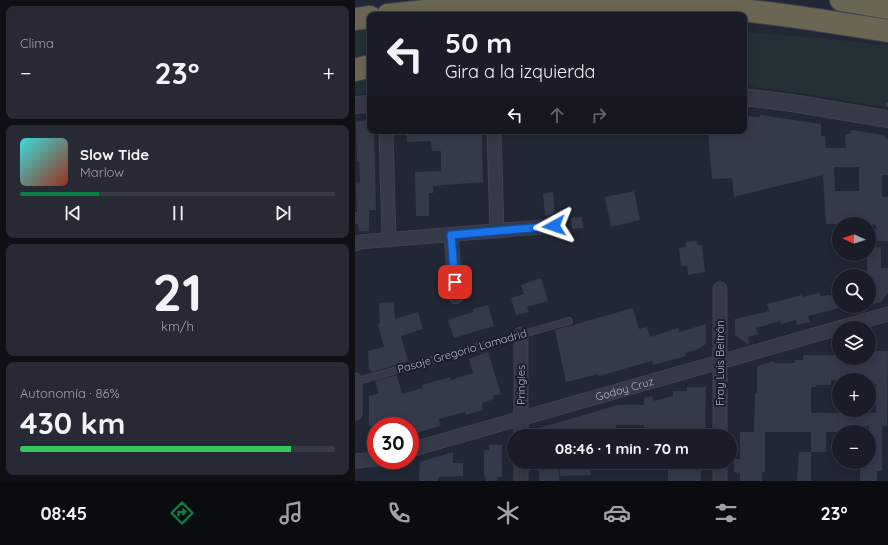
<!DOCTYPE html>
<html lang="es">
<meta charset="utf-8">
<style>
:root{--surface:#1a1d28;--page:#272a34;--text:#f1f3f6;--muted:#9fa2a8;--line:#383b45;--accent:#0b8043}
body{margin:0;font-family:Quicksand,sans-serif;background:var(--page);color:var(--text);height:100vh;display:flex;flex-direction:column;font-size:15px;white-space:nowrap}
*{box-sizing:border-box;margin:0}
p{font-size:13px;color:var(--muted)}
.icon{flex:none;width:22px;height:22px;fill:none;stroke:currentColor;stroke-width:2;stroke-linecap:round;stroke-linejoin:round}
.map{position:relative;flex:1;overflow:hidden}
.panel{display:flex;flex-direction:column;gap:6px;padding:6px;background:#0e1016;width:355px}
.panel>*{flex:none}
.hud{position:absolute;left:12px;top:12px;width:380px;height:122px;border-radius:8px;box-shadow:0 2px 10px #0003,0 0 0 1px var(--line);background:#1a1d28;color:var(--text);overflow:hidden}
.needle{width:26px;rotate:273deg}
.buttons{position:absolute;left:477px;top:217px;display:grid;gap:8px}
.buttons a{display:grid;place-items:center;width:44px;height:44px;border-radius:50%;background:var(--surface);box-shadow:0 2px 10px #0003,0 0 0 1px var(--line);font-size:20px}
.speed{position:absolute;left:12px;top:417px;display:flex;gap:8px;font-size:20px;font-weight:700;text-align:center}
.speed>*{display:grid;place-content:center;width:52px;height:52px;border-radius:50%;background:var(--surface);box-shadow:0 2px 10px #0003,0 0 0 1px var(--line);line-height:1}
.speed .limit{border:6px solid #d22;background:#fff;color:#111}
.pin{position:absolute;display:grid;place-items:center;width:34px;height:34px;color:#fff;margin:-17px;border-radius:8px;box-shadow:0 2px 6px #0006}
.me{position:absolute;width:44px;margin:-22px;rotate:265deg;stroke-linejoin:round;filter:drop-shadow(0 0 3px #0008)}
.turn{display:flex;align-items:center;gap:14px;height:84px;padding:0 12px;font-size:18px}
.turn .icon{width:52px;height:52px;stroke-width:2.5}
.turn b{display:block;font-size:28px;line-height:34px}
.lanes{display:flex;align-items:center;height:38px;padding:0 12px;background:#0003;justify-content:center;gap:20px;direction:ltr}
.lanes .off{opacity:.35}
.big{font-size:30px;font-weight:700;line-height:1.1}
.panel .widget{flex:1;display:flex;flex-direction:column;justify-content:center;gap:6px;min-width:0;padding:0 14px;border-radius:8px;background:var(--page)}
.panel .dial{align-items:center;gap:0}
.dial b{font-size:52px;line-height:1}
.song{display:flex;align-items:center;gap:12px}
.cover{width:48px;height:48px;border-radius:6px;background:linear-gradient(135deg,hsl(180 70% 55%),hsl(10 70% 35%))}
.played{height:4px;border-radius:2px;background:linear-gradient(90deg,var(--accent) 25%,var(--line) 25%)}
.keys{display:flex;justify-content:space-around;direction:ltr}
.heat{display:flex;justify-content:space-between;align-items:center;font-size:22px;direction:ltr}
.charge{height:6px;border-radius:3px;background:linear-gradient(90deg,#34c759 86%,var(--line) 0)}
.trip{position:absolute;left:152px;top:429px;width:230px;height:40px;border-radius:20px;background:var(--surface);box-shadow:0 2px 10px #0003,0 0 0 1px var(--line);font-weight:700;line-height:40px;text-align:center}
.tab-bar{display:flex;height:64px;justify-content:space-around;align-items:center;background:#0a0c10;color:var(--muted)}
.tab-bar .icon{width:28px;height:28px}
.tab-bar .selected{color:var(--accent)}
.tab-bar b{font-size:18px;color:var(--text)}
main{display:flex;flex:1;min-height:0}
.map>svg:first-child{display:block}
.green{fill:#243036}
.building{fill:#353a4b;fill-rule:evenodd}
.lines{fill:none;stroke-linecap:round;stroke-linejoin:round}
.service-casing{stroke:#3f424f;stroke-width:8}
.minor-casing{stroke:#3f424f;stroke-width:15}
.tertiary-casing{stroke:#3f424f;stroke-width:18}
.motorway-casing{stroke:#3d414d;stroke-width:24}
.path{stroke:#3d4a4e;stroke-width:2.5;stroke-dasharray:3 3;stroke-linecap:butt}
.service{stroke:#363946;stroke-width:6}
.minor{stroke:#363946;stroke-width:13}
.tertiary{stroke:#363946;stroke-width:16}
.motorway{stroke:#6b6654;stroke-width:22}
.route-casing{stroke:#114b97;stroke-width:10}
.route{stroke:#1a73e8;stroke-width:7}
.labels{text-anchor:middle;stroke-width:4;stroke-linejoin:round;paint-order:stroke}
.street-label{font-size:11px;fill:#b0b4c2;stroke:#1b1e2a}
</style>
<main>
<section class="panel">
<div class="widget"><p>Clima</p>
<div class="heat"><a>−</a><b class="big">23°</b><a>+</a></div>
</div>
<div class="widget">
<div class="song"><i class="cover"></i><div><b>Slow Tide</b><p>Marlow</p></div></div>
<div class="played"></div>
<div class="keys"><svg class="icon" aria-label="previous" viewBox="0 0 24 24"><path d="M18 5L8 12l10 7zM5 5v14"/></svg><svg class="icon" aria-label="pause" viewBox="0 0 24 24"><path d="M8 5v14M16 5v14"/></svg><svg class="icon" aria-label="next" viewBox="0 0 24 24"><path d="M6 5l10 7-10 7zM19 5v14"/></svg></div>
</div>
<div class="widget dial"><b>21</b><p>km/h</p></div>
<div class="widget"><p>Autonomía · 86%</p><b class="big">430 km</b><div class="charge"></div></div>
</section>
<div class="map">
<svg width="533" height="481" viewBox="0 0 533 481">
<rect width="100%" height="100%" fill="#222735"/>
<!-- green -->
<path class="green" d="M15 29V61L0 65V31Z
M389 32 465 38 533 45V108L444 93 389 86Z
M15 74V92L0 94V78Z"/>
<!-- building -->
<path class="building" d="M405 115 466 124V136H470L471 148H491L490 134H495L496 130 528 135 533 140V175H527V197H533V241H521V225L471 224 468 175 379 197 377 178 357 179 353 131H389V116L405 117ZM479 167H504V191H480Z
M12 120 15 123V131H19L21 210H14V231H4L3 224H0V212H2L1 184 5 183 4 161H2L1 122Z
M51 131H127L128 182 78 186V193H74V216H61L60 172 86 171V151H77L76 141 52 142Z
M279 191 285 220 256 227 250 197Z
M198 192 200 215 190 216 188 194Z
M227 217 228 228 217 229 216 218Z
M342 241V245H347L350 272 333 275 332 266H326L324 248 331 247V242Z
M514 247H526V268H533V293L526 302 514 305V274H512V254H514Z
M186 278 193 301 172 307 174 312 161 315 156 298 169 294 166 285Z
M464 293 465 296 484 294V308L453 316 455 322 442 325 441 320 426 324 425 321 401 328 403 334 393 337 394 345 380 335V319L414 311 412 304 447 295V297Z
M39 302 40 319 63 312 68 329 46 336 53 361 18 372 14 370 13 351 29 347 23 324 25 323 24 303Z
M133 305 139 326 99 338 93 320 118 312V309Z
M278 308 284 329 292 327 295 337 323 328 324 332 351 324V344L343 349 330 353 331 356 298 365 297 361 244 376 243 374 211 382 200 330Z
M514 351H533L532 426H527V471H522V481H505V468H511V462H514V426H492V432H471V452H456V481H442L444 452H456V432H410V472H407V481H385V473L379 472V459H385V432H399L400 393H402V366L419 361V363H440V360H448V355H484V358H514ZM476 380H517V384H521V413H456V387H461V385H476Z
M133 352 146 394 138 396 139 399 127 403 128 410 111 415 110 412 84 419 85 426 55 435V426H14V396L24 393 20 381 42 375 47 394 68 388 67 385 95 377 96 380 118 373 114 359Z
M332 387H351L350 423H351V436H293V433H289V425H261V436H174V431L263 405H289V398L297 396 299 401 318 396V391H332Z
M134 445H147V477H142V481H131V477L129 476V450H134Z
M98 452V463H108V476L83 477V481H64L65 462Z
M204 462H235L236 475 205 476Z
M313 462H346V481H313Z
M184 469H204V481H184Z"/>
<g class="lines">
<!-- service casing -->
<g class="service-casing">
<path id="service" d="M0 382 214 321"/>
</g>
<!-- minor casing -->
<g class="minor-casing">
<g id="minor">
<path d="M31 131 34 240"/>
<path d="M139 131 142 231"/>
<path d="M96 235 101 297"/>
<path d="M0 244 4 242 199 226"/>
<path d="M484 328 533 314"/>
<path d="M0 380V413"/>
<path d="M166 436V334"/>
<path d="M365 436V289"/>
<path id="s1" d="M55 450 484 328"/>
<path d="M0 461 21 459"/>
<path d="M166 481V462"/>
<path d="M365 481V462"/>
</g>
</g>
<!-- tertiary casing -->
<g class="tertiary-casing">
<path id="tertiary" d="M389 97 437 103 533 119
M0 105 15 104"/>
</g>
<!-- motorway casing -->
<g class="motorway-casing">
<path id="motorway" d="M486 0 533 8
M33 15C150 1 269 0 386 10 435 15 484 23 533 31
M0 19 15 17
M0 70 15 66"/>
</g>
<!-- path -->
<path class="path" d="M532 106 533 100"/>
<!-- service -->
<use href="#service" class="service"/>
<!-- minor -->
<use href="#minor" class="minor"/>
<!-- tertiary -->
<use href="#tertiary" class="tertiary"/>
<!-- motorway -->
<use href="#motorway" class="motorway"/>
</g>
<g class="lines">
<!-- route casing -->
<g class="route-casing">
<path id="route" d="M100 282 96 235 199 226"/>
</g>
<!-- route -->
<use href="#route" class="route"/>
</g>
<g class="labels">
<!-- street labels -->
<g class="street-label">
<text transform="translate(107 351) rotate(-16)" y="4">Pasaje Gregorio Lamadrid</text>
<text transform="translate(365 363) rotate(-90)" y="4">Fray Luis Beltrán</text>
<text transform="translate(166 385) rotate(-90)" y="4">Pringles</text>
<text dy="4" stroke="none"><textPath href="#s1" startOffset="223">Godoy Cruz</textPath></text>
</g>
</g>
</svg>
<div class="buttons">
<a><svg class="needle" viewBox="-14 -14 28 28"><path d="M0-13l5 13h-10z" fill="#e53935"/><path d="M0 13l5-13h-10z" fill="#9fa2a8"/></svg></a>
<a><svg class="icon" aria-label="search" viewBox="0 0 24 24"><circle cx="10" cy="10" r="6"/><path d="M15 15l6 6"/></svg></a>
<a><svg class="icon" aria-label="layers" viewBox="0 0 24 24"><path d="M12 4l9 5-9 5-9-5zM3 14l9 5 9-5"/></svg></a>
<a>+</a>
<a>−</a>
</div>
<div class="speed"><div class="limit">30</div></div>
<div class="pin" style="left:100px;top:282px;background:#d93025"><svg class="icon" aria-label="arrive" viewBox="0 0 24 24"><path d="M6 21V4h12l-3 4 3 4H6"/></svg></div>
<svg class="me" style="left:199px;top:226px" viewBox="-20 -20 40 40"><path d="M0-17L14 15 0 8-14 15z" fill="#1a73e8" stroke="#fff" stroke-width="4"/></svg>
<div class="trip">08:46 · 1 min · 70 m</div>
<div class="hud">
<div class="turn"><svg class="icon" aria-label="left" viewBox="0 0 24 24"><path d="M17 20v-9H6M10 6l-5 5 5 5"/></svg><div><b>50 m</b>Gira a la izquierda</div></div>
<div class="lanes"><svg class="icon" aria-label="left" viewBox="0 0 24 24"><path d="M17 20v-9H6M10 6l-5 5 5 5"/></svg><svg class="icon off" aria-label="ahead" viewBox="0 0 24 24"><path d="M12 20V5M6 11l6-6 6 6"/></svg><svg class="icon off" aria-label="right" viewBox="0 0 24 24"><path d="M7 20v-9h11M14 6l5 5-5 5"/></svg></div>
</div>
</div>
</main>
<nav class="tab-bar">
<b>08:45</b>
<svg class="icon selected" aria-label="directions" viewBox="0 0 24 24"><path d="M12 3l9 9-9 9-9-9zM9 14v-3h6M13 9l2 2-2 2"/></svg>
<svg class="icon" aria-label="music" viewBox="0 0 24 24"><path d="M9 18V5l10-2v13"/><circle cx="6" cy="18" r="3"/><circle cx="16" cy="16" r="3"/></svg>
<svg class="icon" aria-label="phone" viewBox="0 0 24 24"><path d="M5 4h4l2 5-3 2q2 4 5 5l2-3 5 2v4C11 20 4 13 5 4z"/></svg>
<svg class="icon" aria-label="climate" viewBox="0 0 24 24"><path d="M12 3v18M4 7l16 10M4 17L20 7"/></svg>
<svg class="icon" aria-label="car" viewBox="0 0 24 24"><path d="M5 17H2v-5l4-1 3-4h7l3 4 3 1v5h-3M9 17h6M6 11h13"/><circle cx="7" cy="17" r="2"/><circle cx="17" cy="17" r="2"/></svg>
<svg class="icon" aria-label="filters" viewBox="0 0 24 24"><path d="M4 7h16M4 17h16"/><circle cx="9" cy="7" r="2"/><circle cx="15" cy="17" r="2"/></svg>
<b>23°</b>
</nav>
